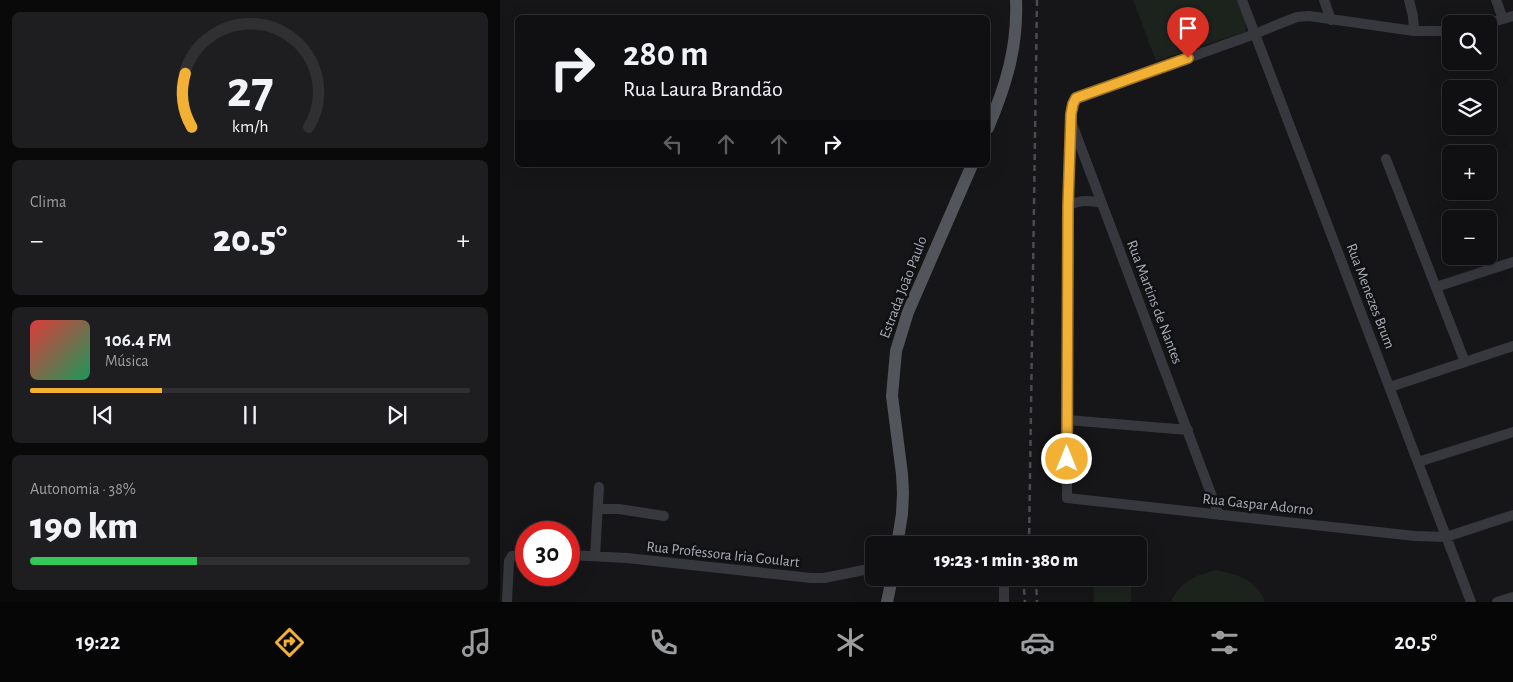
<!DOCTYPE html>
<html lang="pt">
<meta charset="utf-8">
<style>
:root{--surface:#101012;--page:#1e1e20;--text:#f1f3f6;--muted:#9c9d9f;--line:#303032;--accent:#f2b134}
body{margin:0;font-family:"Alegreya Sans",sans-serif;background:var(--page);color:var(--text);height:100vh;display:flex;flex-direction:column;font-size:19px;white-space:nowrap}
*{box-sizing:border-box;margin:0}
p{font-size:16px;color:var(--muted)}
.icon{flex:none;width:28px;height:28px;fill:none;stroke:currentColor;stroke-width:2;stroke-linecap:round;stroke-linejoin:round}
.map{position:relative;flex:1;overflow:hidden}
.sheet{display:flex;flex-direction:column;gap:12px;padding:12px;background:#09090a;width:500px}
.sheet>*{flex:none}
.banner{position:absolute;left:15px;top:15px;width:475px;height:152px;border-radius:8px;box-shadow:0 5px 20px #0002,0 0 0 1px var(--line);background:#101012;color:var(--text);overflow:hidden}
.fabs{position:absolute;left:942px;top:15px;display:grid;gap:10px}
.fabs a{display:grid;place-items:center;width:55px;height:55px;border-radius:8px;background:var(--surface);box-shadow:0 5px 20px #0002,0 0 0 1px var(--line);font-size:25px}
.speed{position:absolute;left:15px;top:521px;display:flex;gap:10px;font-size:25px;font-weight:700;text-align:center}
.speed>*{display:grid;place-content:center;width:65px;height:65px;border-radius:50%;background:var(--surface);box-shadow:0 5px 20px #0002,0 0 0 1px var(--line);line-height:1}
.speed .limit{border:8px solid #d22;background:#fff;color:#111}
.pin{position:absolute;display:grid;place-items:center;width:42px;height:42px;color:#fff;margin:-51px -21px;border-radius:50% 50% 50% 0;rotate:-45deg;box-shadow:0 0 5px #0007}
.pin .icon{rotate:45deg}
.me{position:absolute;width:55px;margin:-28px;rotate:0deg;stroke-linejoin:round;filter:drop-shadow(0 0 4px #0008)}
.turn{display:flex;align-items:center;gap:18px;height:105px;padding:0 25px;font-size:22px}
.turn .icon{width:65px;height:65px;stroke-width:2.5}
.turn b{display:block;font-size:35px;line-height:42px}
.lanes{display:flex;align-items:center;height:48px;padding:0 25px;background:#0003;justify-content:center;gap:25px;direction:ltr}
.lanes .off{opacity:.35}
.big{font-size:38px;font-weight:800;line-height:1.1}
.sheet .tile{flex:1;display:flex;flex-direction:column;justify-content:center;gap:8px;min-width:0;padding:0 18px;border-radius:8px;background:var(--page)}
.sheet .dial{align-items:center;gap:0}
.dial svg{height:130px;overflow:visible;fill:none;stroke:var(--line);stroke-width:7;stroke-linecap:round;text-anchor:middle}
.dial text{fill:var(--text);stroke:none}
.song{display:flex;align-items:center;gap:15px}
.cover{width:60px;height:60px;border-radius:8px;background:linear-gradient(135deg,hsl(0 70% 55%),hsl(150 70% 35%))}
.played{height:5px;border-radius:2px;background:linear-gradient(90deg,var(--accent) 30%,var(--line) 30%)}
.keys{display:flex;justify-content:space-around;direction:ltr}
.heat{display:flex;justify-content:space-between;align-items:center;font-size:28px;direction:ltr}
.charge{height:8px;border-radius:4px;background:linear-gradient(90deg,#34c759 38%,var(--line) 0)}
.trip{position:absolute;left:365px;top:536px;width:282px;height:50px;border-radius:8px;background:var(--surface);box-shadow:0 5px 20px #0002,0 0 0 1px var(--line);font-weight:800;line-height:50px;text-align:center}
.tab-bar{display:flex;height:80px;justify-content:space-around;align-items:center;background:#060607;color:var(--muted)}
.tab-bar .icon{width:35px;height:35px}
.tab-bar .on{color:var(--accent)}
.tab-bar b{font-size:22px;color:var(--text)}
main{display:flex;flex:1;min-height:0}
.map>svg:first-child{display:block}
.green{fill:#1c231d}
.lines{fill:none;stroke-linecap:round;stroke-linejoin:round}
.minor{stroke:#37383d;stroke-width:10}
.major{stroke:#53555c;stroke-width:12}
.rail{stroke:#4a4c52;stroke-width:2.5;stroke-dasharray:6 5;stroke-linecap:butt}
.route-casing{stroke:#9d7322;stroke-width:12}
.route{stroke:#f2b134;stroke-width:9}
.labels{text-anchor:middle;stroke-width:5;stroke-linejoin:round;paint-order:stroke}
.street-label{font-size:15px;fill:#a8adb8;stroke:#111113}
</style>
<main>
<section class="sheet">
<div class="tile dial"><svg viewBox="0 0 100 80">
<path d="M14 69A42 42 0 1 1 86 69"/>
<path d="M14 69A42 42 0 0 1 10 36" stroke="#f2b134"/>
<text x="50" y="56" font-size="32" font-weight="700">27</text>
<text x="50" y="72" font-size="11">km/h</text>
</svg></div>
<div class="tile"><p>Clima</p>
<div class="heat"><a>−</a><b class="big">20.5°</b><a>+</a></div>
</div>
<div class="tile">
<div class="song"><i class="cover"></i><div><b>106.4 FM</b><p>Música</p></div></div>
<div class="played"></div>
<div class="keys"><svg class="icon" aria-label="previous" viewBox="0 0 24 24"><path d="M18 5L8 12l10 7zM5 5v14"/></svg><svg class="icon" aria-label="pause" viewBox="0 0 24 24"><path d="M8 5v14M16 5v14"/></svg><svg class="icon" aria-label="next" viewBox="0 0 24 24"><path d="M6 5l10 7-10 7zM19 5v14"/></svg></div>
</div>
<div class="tile"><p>Autonomia · 38%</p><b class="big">190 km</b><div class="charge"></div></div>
</section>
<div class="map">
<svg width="1013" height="602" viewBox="0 0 1013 602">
<rect width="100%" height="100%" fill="#161618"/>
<!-- green -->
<path class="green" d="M633 0H737L746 24V30L744 32 656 61Z
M716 570C737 575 757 579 765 602H671C681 581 694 576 716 570Z
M593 578H631V602H594Z"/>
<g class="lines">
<!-- minor -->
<path class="minor" d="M742 0 971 602
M824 0 831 20
M909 0 913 16 914 31
M996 0 1003 19
M986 24 1013 16
M570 128 568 206 567 498 915 536 946 537 1013 515
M886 159 965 362
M568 206C578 200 590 200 601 203
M936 287 1013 262
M890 387 1013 346
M567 420 688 430
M918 462 1013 432
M98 509H119L164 516
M719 515 571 121 572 108 576 98 755 34 779 24 797 17 809 16 914 31H951
M504 545 505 540
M69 555 127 558 311 578H324L374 568
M95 556 99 487
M504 578V602
M7 602 9 561 12 556 26 555
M997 602 1013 597"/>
<!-- major -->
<path class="major" d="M488 128C506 85 518 47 516 0
M397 545 402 514 403 493 402 474 392 396 396 351 408 312 472 165
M387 602 392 578"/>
<!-- rail -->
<path class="rail" d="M529 545 537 0
M523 578 525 602
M536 578 537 602"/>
</g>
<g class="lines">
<!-- route casing -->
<g class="route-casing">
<path id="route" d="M567 459 568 206 571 114 573 104 576 98 688 58"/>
</g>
<!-- route -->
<use href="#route" class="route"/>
</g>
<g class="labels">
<!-- street labels -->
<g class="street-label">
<text transform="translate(403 287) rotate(-69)" y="5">Estrada João Paulo</text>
<text transform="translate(871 296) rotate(69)" y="5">Rua Menezes Brum</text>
<text transform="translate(655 302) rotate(69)" y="5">Rua Martins de Nantes</text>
<text transform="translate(758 504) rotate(6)" y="5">Rua Gaspar Adorno</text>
<text transform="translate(223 554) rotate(6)" y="5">Rua Professora Iria Goulart</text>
</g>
</g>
</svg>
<div class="fabs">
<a><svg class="icon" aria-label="search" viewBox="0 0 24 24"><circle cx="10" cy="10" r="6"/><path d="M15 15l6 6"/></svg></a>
<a><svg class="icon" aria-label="layers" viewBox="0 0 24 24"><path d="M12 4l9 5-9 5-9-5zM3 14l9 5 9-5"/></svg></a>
<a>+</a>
<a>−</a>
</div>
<div class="speed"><div class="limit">30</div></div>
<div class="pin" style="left:688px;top:58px;background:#d93025"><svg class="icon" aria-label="arrive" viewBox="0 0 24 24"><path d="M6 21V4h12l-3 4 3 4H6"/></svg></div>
<svg class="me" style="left:567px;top:459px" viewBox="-20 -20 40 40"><circle r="17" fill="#f2b134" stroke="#fff" stroke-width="3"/><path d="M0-11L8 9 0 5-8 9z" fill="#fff"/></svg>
<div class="trip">19:23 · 1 min · 380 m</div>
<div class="banner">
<div class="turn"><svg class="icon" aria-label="right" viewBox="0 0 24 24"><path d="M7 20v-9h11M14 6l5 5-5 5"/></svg><div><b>280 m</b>Rua Laura Brandão</div></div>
<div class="lanes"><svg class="icon off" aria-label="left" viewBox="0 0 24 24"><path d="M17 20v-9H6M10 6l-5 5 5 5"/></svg><svg class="icon off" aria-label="ahead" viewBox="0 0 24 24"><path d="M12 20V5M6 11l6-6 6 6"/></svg><svg class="icon off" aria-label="ahead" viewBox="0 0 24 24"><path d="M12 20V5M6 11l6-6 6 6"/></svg><svg class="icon" aria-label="right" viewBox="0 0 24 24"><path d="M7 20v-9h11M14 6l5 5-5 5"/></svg></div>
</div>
</div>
</main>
<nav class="tab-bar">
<b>19:22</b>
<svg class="icon on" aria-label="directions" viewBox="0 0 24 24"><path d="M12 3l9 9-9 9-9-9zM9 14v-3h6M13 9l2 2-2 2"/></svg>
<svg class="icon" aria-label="music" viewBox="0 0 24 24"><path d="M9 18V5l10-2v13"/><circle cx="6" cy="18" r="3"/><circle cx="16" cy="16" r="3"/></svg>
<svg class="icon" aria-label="phone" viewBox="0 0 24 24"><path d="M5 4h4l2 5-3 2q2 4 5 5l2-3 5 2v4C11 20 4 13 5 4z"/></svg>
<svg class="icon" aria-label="climate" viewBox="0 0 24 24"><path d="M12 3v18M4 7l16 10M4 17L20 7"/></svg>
<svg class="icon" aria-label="car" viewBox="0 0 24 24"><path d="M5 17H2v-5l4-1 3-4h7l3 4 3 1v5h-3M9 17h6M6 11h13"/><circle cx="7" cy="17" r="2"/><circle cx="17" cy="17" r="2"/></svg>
<svg class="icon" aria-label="filters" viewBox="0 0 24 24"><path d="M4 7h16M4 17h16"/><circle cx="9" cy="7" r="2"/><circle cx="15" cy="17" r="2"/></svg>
<b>20.5°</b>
</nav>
